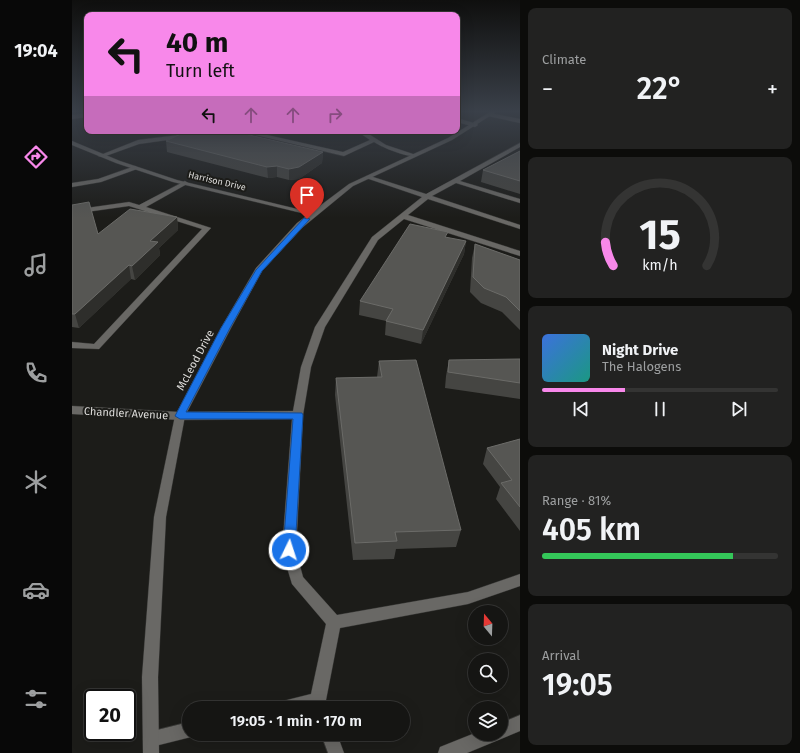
<!DOCTYPE html>
<meta charset="utf-8">
<style>
:root{--surface:#151513;--page:#222221;--text:#f1f3f6;--muted:#9d9fa0;--line:#343433;--accent:#f888ea}
body{margin:0;font-family:"Fira Sans",sans-serif;background:var(--page);color:var(--text);height:100vh;display:flex;flex-direction:column;font-size:15px;white-space:nowrap}
*{box-sizing:border-box;margin:0}
p{font-size:13px;color:var(--muted)}
.icon{flex:none;width:22px;height:22px;fill:none;stroke:currentColor;stroke-width:2;stroke-linecap:round;stroke-linejoin:round}
.map{position:relative;flex:1;overflow:hidden}
.sheet{display:flex;flex-direction:column;gap:8px;padding:8px;background:#0c0c0a;width:280px}
.sheet>*{flex:none}
.guide{position:absolute;left:12px;top:12px;width:376px;height:122px;border-radius:8px;box-shadow:0 4px 16px #0002,0 0 0 1px var(--line);background:#f888ea;color:#111;overflow:hidden}
.needle{width:26px;rotate:341deg}
.tools{position:absolute;left:396px;top:605px;display:grid;gap:8px}
.tools a{display:grid;place-items:center;width:40px;height:40px;border-radius:50%;background:var(--surface);box-shadow:0 4px 16px #0002,0 0 0 1px var(--line);font-size:20px}
.speed{position:absolute;left:12px;top:689px;display:flex;gap:8px;font-size:20px;font-weight:700;text-align:center}
.speed>*{display:grid;place-content:center;width:52px;height:52px;border-radius:50%;background:var(--surface);box-shadow:0 4px 16px #0002,0 0 0 1px var(--line);line-height:1}
.speed .limit{border:2px solid #111;border-radius:6px;background:#fff;color:#111}
.pin{position:absolute;display:grid;place-items:center;width:34px;height:34px;color:#fff;margin:-41px -17px;border-radius:50% 50% 50% 0;rotate:-45deg;box-shadow:0 0 4px #0007}
.pin .icon{rotate:45deg}
.me{position:absolute;width:44px;margin:-22px;rotate:4deg;stroke-linejoin:round;filter:drop-shadow(0 0 3px #0008)}
.turn{display:flex;align-items:center;gap:14px;height:84px;padding:0 16px;font-size:18px}
.turn .icon{width:52px;height:52px;stroke-width:2.5}
.turn b{display:block;font-size:28px;line-height:34px}
.lanes{display:flex;align-items:center;height:38px;padding:0 16px;background:#0003;justify-content:center;gap:20px;direction:ltr}
.lanes .off{opacity:.35}
.big{font-size:30px;font-weight:600;line-height:1.1}
.sheet .card{flex:1;display:flex;flex-direction:column;justify-content:center;gap:6px;min-width:0;padding:0 14px;border-radius:8px;background:var(--page)}
.sheet .dial{align-items:center;gap:0}
.dial svg{height:104px;overflow:visible;fill:none;stroke:var(--line);stroke-width:7;stroke-linecap:round;text-anchor:middle}
.dial text{fill:var(--text);stroke:none}
.song{display:flex;align-items:center;gap:12px}
.cover{width:48px;height:48px;border-radius:6px;background:linear-gradient(135deg,hsl(220 70% 55%),hsl(170 70% 35%))}
.played{height:4px;border-radius:2px;background:linear-gradient(90deg,var(--accent) 35%,var(--line) 35%)}
.keys{display:flex;justify-content:space-around;direction:ltr}
.heat{display:flex;justify-content:space-between;align-items:center;font-size:22px;direction:ltr}
.charge{height:6px;border-radius:3px;background:linear-gradient(90deg,#34c759 81%,var(--line) 0)}
.trip{position:absolute;left:110px;top:701px;width:228px;height:40px;border-radius:20px;background:var(--surface);box-shadow:0 4px 16px #0002,0 0 0 1px var(--line);font-weight:600;line-height:40px;text-align:center}
main{display:flex;flex:1;min-height:0}
.tabs{display:flex;flex-direction:column;width:72px;justify-content:space-around;align-items:center;background:#080808;color:var(--muted)}
.tabs .icon{width:28px;height:28px}
.tabs .active{color:var(--accent)}
.tabs b{font-size:18px;color:var(--text)}
.map>svg:first-child{display:block}
.lines{fill:none;stroke-linecap:round;stroke-linejoin:round}
.service-casing{stroke:#363634;stroke-width:1}
.minor-casing{stroke:#363634;stroke-width:1}
.tertiary-casing{stroke:#363634;stroke-width:1}
.service{fill:#696865;fill-rule:evenodd}
.minor{fill:#696865;fill-rule:evenodd}
.tertiary{fill:#696865;fill-rule:evenodd}
.wall{fill:#454542}
.shaded-wall{fill:#2e2e2b}
.building{fill:#565653;stroke:#6b6b68}
.route{fill:#1a73e8;stroke:#114b97}
.labels{text-anchor:middle;stroke-width:4;stroke-linejoin:round;paint-order:stroke}
.far-street-label{font-size:9px;fill:#dedddb;stroke:#1c1c19}
.street-label{font-size:11px;fill:#dedddb;stroke:#1c1c19}
</style>
<main>
<nav class="tabs">
<b>19:04</b>
<svg class="icon active" aria-label="directions" viewBox="0 0 24 24"><path d="M12 3l9 9-9 9-9-9zM9 14v-3h6M13 9l2 2-2 2"/></svg>
<svg class="icon" aria-label="music" viewBox="0 0 24 24"><path d="M9 18V5l10-2v13"/><circle cx="6" cy="18" r="3"/><circle cx="16" cy="16" r="3"/></svg>
<svg class="icon" aria-label="phone" viewBox="0 0 24 24"><path d="M5 4h4l2 5-3 2q2 4 5 5l2-3 5 2v4C11 20 4 13 5 4z"/></svg>
<svg class="icon" aria-label="climate" viewBox="0 0 24 24"><path d="M12 3v18M4 7l16 10M4 17L20 7"/></svg>
<svg class="icon" aria-label="car" viewBox="0 0 24 24"><path d="M5 17H2v-5l4-1 3-4h7l3 4 3 1v5h-3M9 17h6M6 11h13"/><circle cx="7" cy="17" r="2"/><circle cx="17" cy="17" r="2"/></svg>
<svg class="icon" aria-label="filters" viewBox="0 0 24 24"><path d="M4 7h16M4 17h16"/><circle cx="9" cy="7" r="2"/><circle cx="15" cy="17" r="2"/></svg>
</nav>
<div class="map">
<svg width="448" height="753" viewBox="0 0 448 753">
<rect width="100%" height="100%" fill="#1c1c19"/>
<g class="lines">
<!-- service casing -->
<g class="service-casing">
<path id="service" d="M15 113V117L0 119V115Z
M418 113 448 119V123L416 116 415 115Z
M385 118 405 124 406 125 403 127 385 122Z
M166 131H177L271 152 298 140 285 131H292L314 145 344 155C338 159 309 147 302 142L272 156Z
M115 134 118 136 117 137 67 144 31 157 26 156 66 140Z
M448 143V147L388 181 448 199V203L384 183 360 196 448 225V229L356 199 336 215 448 251V256L332 219 306 240 253 327 239 367 231 415 224 551 231 577 265 615 396 592 448 574V586L396 604 268 628 254 700 257 708H205L207 702 239 694 254 624 220 584 210 551 220 419 108 420 104 419 103 416 104 413 108 412 221 411 229 367 243 327 300 237 350 197 294 178V176H298L354 194Z
M63 166 66 168 65 169 29 182 0 187V183L26 179Z
M113 181 116 183 115 184 74 207 139 228 27 349 0 348V342L22 344 130 229 57 206 0 214V210L57 202 67 205Z
M448 715V731L395 753H366L368 747 403 733 429 734V723Z
M117 722V734H124L123 736 79 747 73 745 71 739 73 733Z
M249 734H265L272 753H256Z"/>
</g>
<!-- minor casing -->
<g class="minor-casing">
<path id="minor" d="M0 141 48 161 105 180 246 214 242 216 101 182 44 163 0 145Z
M0 406 108 412 112 413 113 416 112 419 108 420 0 414Z"/>
</g>
<!-- tertiary casing -->
<g class="tertiary-casing">
<path id="tertiary" d="M418 112H424L380 140 281 186 231 227 190 271 159 328 113 416 94 517 86 677 87 753H71L70 677 82 517 103 416 149 328 184 268 225 223 277 184 376 138Z"/>
</g>
<!-- service -->
<use href="#service" class="service"/>
<!-- minor -->
<use href="#minor" class="minor"/>
<!-- tertiary -->
<use href="#tertiary" class="tertiary"/>
</g>
<!-- wall -->
<path class="wall" d="M94 141 251 152 250 163 227 179 217 180 205 177 196 178 95 152Z
M448 151V194L409 182 411 170Z
M0 205 26 234 105 217 106 230 87 248 88 255 63 280 59 279 7 328 0 327Z
M394 241 392 254 349 344 313 335 314 321 287 315 288 301Z
M403 244 448 260V330L430 312 409 303 398 292 400 258Z
M448 359V399L373 388 374 376 377 360Z
M307 361 389 530 384 547 324 549 322 559 281 560 263 395 264 378 305 377Z
M448 439V531L424 499 428 487 411 464 415 448Z"/>
<!-- shaded-wall -->
<path class="shaded-wall" d="M36 131H65L37 134Z
M320 131H331L319 132Z
M251 152 250 163 227 179 217 180V169Z
M205 166V177L196 178 195 167Z
M105 217 106 230 87 248 88 255 63 280 60 266 78 241Z
M394 241 392 254 349 344 351 330Z
M57 265 59 279 7 328 3 314Z"/>
<!-- building -->
<path class="building" d="M115 131H160L251 152 227 167 217 169 205 166 195 167 94 141Z
M448 151V181L411 170Z
M17 202 26 234 58 209 105 217 78 241 86 242 60 266 57 265 3 314H0V205Z
M338 224 376 232 373 237 394 241 351 330 314 321 321 309 288 301Z
M403 244 448 260V311L434 297 412 288 401 277Z
M448 359V383L376 372 377 360Z
M344 360 389 530 323 532 325 541 283 543 264 378 310 377 307 361Z
M448 439V507L429 483 440 480 415 448Z"/>
<!-- sky -->
<linearGradient id="sky" x2="0" y2="1"><stop stop-color="#0f0f0e"/><stop offset="0.51" stop-color="#3a4049"/><stop offset="1" stop-color="#3a4049" stop-opacity="0"/></linearGradient>
<rect width="448" height="218" fill="url(#sky)"/>
<!-- route -->
<path class="route" d="M232 218 238 219 190 271 158 328 114 412 230 413 231 415 223 550 222 554 217 556 213 554 211 550 221 419H108L103 416 149 328 184 270Z"/>
<g class="labels">
<!-- far-street labels -->
<g class="far-street-label">
<text transform="translate(145 181) rotate(13)" y="3">Harrison Drive</text>
</g>
<!-- street labels -->
<g class="street-label">
<text transform="translate(123 360) rotate(-62)" y="4">McLeod Drive</text>
<text transform="translate(54 413) rotate(3)" y="4">Chandler Avenue</text>
</g>
</g>
</svg>
<div class="tools">
<a><svg class="needle" viewBox="-14 -14 28 28"><path d="M0-13l5 13h-10z" fill="#e53935"/><path d="M0 13l5-13h-10z" fill="#9d9fa0"/></svg></a>
<a><svg class="icon" aria-label="search" viewBox="0 0 24 24"><circle cx="10" cy="10" r="6"/><path d="M15 15l6 6"/></svg></a>
<a><svg class="icon" aria-label="layers" viewBox="0 0 24 24"><path d="M12 4l9 5-9 5-9-5zM3 14l9 5 9-5"/></svg></a>
</div>
<div class="speed"><div class="limit">20</div></div>
<div class="pin" style="left:235px;top:219px;background:#d93025"><svg class="icon" aria-label="arrive" viewBox="0 0 24 24"><path d="M6 21V4h12l-3 4 3 4H6"/></svg></div>
<svg class="me" style="left:217px;top:550px" viewBox="-20 -20 40 40"><circle r="17" fill="#1a73e8" stroke="#fff" stroke-width="3"/><path d="M0-11L8 9 0 5-8 9z" fill="#fff"/></svg>
<div class="trip">19:05 · 1 min · 170 m</div>
<div class="guide">
<div class="turn"><svg class="icon" aria-label="left" viewBox="0 0 24 24"><path d="M17 20v-9H6M10 6l-5 5 5 5"/></svg><div><b>40 m</b>Turn left</div></div>
<div class="lanes"><svg class="icon" aria-label="left" viewBox="0 0 24 24"><path d="M17 20v-9H6M10 6l-5 5 5 5"/></svg><svg class="icon off" aria-label="ahead" viewBox="0 0 24 24"><path d="M12 20V5M6 11l6-6 6 6"/></svg><svg class="icon off" aria-label="ahead" viewBox="0 0 24 24"><path d="M12 20V5M6 11l6-6 6 6"/></svg><svg class="icon off" aria-label="right" viewBox="0 0 24 24"><path d="M7 20v-9h11M14 6l5 5-5 5"/></svg></div>
</div>
</div>
<section class="sheet">
<div class="card"><p>Climate</p>
<div class="heat"><a>−</a><b class="big">22°</b><a>+</a></div>
</div>
<div class="card dial"><svg viewBox="0 0 100 80">
<path d="M14 69A42 42 0 1 1 86 69"/>
<path d="M14 69A42 42 0 0 1 8 51" stroke="#f888ea"/>
<text x="50" y="56" font-size="32" font-weight="700">15</text>
<text x="50" y="72" font-size="11">km/h</text>
</svg></div>
<div class="card">
<div class="song"><i class="cover"></i><div><b>Night Drive</b><p>The Halogens</p></div></div>
<div class="played"></div>
<div class="keys"><svg class="icon" aria-label="previous" viewBox="0 0 24 24"><path d="M18 5L8 12l10 7zM5 5v14"/></svg><svg class="icon" aria-label="pause" viewBox="0 0 24 24"><path d="M8 5v14M16 5v14"/></svg><svg class="icon" aria-label="next" viewBox="0 0 24 24"><path d="M6 5l10 7-10 7zM19 5v14"/></svg></div>
</div>
<div class="card"><p>Range · 81%</p><b class="big">405 km</b><div class="charge"></div></div>
<div class="card"><p>Arrival</p><b class="big">19:05</b></div>
</section>
</main>
